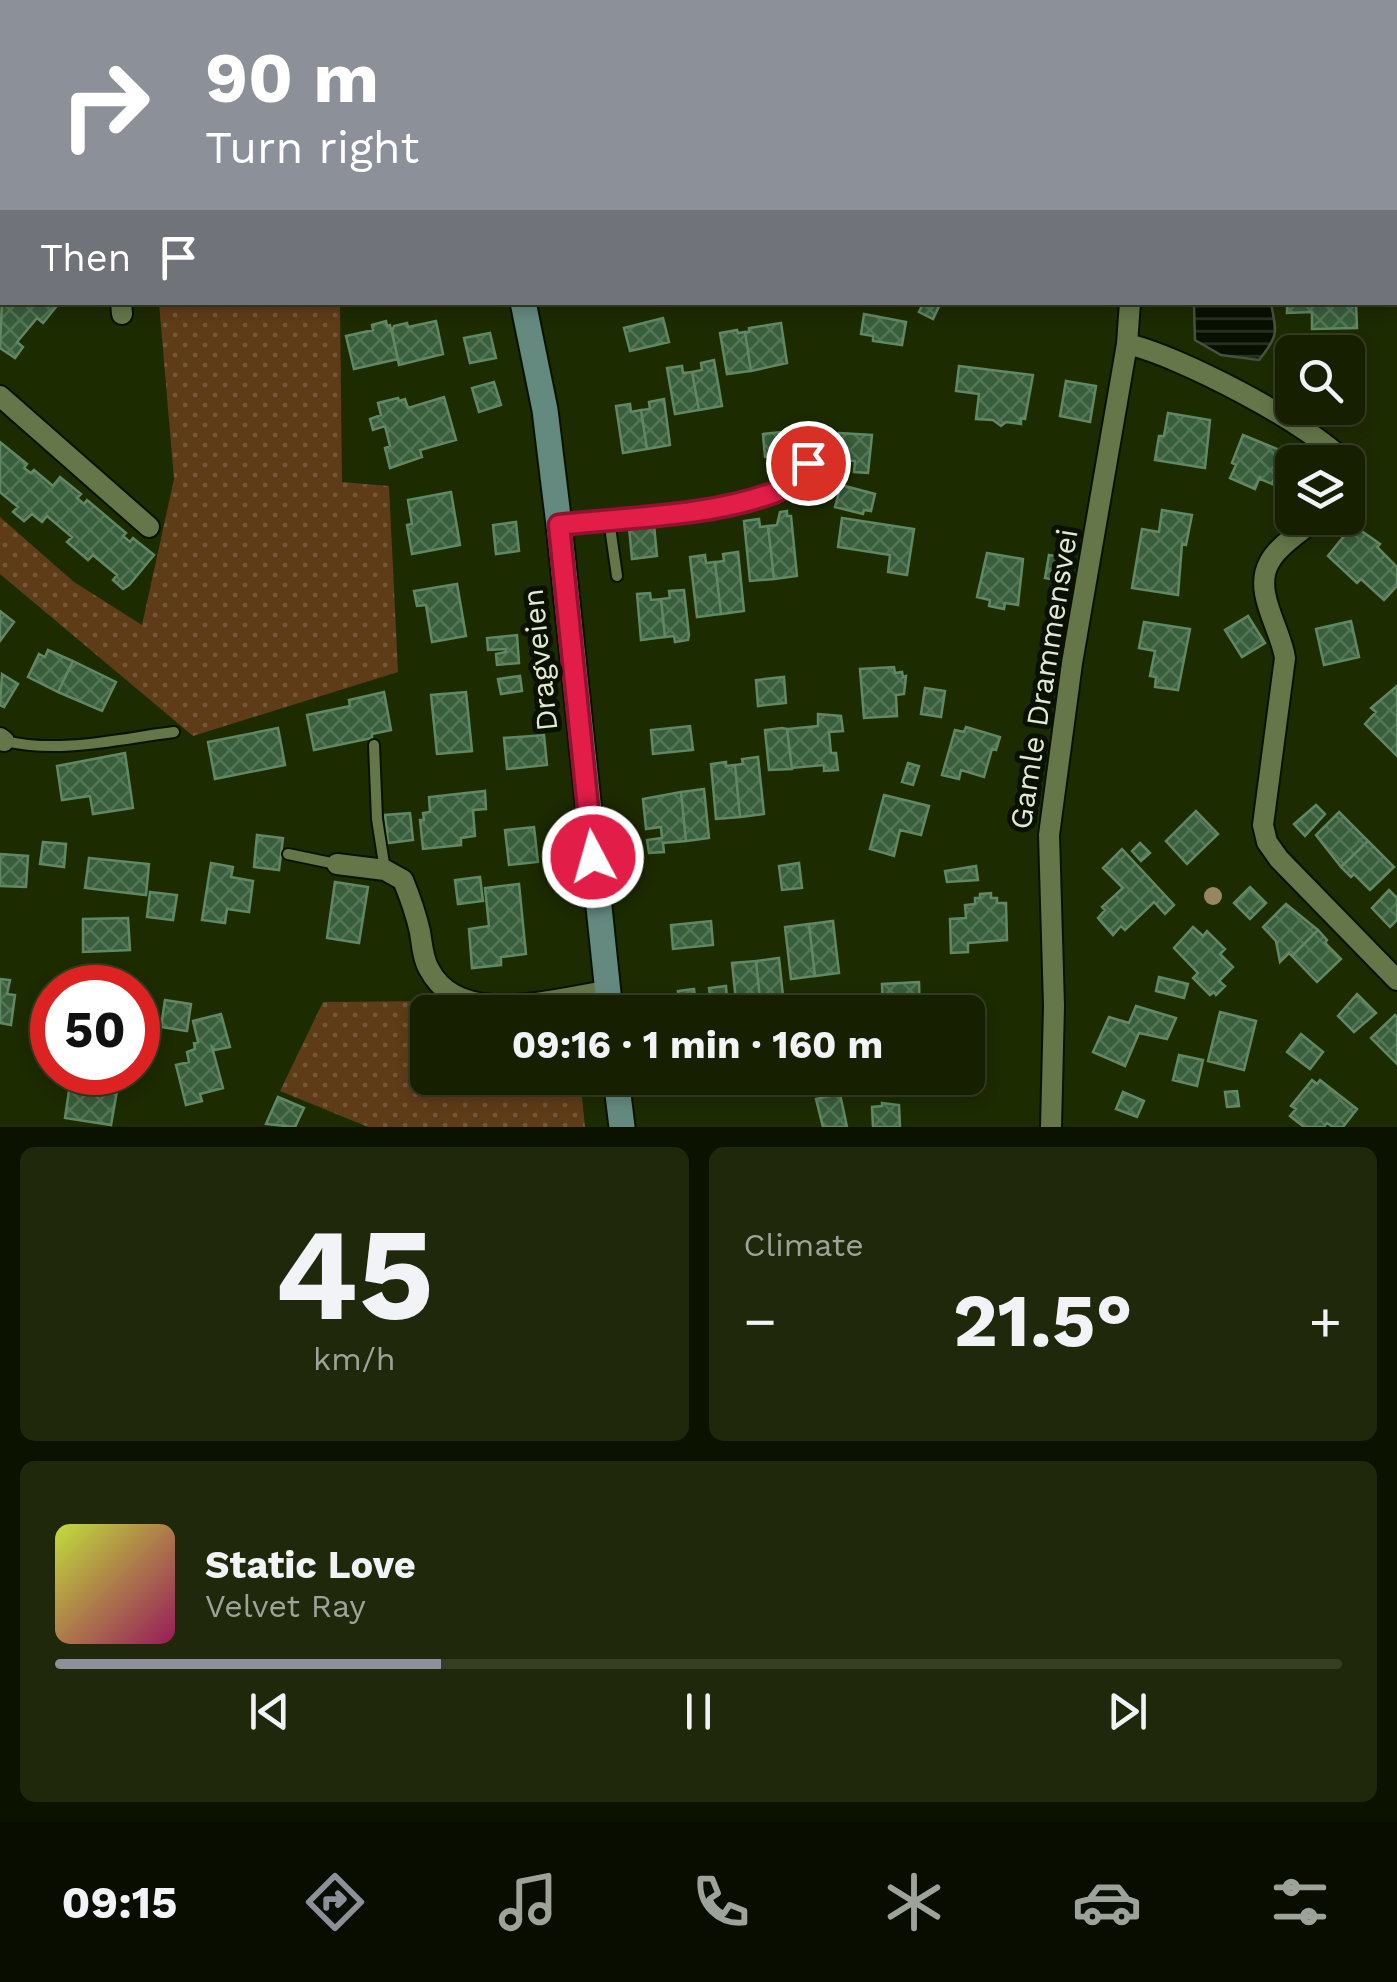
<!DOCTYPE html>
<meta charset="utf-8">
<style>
:root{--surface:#162000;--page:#1f280a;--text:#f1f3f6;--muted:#9ea399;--line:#353e22;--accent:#8c9099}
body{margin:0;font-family:"Work Sans",sans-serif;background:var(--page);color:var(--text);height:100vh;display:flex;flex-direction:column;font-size:38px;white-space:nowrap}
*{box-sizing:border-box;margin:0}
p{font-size:32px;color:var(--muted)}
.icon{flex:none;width:55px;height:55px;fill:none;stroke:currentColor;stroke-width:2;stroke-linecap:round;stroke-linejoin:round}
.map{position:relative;height:1127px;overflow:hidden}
.sheet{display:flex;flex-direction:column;gap:20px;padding:20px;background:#0c1200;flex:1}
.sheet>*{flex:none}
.hud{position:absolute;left:0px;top:0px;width:1398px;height:305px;box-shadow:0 5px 15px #0003,0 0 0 2px var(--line);background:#8c9099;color:#fff;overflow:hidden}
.tools{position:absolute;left:1275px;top:335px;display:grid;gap:20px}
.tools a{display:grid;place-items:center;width:90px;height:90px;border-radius:15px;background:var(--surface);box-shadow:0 5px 15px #0003,0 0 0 2px var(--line);font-size:50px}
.speed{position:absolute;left:30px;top:965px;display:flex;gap:20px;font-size:50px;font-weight:700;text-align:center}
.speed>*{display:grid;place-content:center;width:130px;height:130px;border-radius:50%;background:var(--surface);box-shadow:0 5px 15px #0003,0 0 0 2px var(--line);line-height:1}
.speed .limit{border:15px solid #d22;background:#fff;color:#111}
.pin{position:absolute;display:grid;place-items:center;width:85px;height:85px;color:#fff;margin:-42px;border:5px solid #fff;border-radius:50%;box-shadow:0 2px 10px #0007}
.me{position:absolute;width:110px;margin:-55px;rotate:354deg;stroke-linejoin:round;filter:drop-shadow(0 0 8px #0008)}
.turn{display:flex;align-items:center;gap:35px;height:210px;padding:0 40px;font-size:45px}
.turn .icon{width:130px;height:130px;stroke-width:2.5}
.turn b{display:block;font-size:70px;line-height:85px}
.then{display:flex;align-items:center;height:95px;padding:0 40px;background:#0003;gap:20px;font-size:38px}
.big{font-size:75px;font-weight:700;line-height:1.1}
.sheet .widget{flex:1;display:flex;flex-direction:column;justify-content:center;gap:15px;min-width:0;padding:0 35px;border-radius:15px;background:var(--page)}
.sheet .dial{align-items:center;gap:0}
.dial b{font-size:130px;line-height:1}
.song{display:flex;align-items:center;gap:30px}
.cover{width:120px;height:120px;border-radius:15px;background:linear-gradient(135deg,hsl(70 70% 55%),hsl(330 70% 35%))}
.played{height:10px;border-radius:5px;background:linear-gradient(90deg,var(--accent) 30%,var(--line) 30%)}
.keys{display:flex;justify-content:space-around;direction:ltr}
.heat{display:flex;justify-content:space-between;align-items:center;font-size:55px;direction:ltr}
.sheet .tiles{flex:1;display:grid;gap:20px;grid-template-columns:1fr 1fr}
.widget:last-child{grid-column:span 2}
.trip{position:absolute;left:410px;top:995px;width:575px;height:100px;border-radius:15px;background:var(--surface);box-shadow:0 5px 15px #0003,0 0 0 2px var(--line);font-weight:700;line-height:100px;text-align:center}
.menu{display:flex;height:160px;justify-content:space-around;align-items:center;background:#090d00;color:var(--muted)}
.menu .icon{width:70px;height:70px}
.menu .current{color:var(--accent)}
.menu b{font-size:45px;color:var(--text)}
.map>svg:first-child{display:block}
.grass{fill:url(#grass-dots)}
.water{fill:url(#water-rules);stroke:#48513f;stroke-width:2.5}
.building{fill:url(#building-cross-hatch);stroke:#618863;stroke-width:2.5}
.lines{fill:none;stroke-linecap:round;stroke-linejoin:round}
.lane-casing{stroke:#081200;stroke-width:14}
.street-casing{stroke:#081200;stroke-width:24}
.secondary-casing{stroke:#081200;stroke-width:29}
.lane{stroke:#657749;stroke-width:10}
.street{stroke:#657749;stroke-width:20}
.secondary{stroke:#648a7f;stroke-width:25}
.tree{fill:#97875f}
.route-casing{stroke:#92132f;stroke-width:25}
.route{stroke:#e11d48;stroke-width:18}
.labels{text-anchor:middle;stroke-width:10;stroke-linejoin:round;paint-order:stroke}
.street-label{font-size:30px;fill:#dfead1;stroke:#0a1102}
</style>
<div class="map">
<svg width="1397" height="1127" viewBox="0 0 1397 1127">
<defs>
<pattern id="grass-dots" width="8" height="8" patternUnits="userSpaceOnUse" patternTransform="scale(2.5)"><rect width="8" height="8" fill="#5e3c17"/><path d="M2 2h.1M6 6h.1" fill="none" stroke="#755838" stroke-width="1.8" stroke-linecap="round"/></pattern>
<pattern id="water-rules" width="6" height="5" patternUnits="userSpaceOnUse" patternTransform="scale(2.5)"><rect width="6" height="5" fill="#081000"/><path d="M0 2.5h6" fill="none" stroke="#2c3324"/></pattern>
<pattern id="building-cross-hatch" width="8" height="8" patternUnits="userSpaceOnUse" patternTransform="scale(2.5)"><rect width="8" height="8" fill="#385e3b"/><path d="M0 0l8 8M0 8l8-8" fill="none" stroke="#547556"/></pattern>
</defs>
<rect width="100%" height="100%" fill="#1d2b00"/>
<!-- grass -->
<path class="grass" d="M638 0H943L942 2Z
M159 303 338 302 340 305 342 482 389 486 398 672 193 736 0 574V517L74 582 142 625 174 479Z
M438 1001 458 1012H428V1078H580L585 1127H368L280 1091 323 1002Z"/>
<!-- water -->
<path class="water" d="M1191 303H1271C1276 332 1280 334 1259 360L1221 355 1195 340 1194 305Z"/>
<!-- building -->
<path class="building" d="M2 300 60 302 43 323 37 318 17 342 23 347 15 358 0 348Z
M924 302H941L933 319 919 312Z
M1287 302H1356L1357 328 1312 329V312L1287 313Z
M864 314 906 322 902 345 873 341V336L861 334Z
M663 318 669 342 630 351 624 328Z
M386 321 387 326 390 325 398 359 354 369 346 336 373 330 372 325Z
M436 321 443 354 399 365 392 331 394 326 407 323 408 327Z
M781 323 787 363 751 371 745 332H749V328Z
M737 330 738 333 745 332 751 371 727 374 720 333Z
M490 333 496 358 470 363 464 338Z
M714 360 722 406 699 410 692 372 702 370 701 363Z
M682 366 683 373 692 372 699 410 675 414 667 368Z
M959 366 1033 375 1025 419 1021 418V424L1006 422 1001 426 993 420 976 419 979 394 956 391Z
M1066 381 1096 386 1090 422 1060 416Z
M494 382 501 405 479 412 472 388Z
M444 397 456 440 420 450 422 457 390 468 385 448 390 446 385 426 373 430 370 419 381 415 378 403 398 398 399 401 405 399 408 408Z
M664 399 670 445 647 449 641 410 650 409 649 402Z
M630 404 631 412 641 410 647 449 623 453 616 406Z
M1168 413 1210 420 1205 468 1155 460 1159 436H1164Z
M791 431 794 454 765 457 763 434Z
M839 433 872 435 868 473 854 472 855 461 837 460Z
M1243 435 1302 459 1300 462H1292L1290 488 1273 481 1272 484 1260 479V476L1255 489 1230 478 1236 465 1232 463Z
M0 442 27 464 24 468 31 473 34 470 53 486 60 477 81 494 77 498 84 504 87 500 126 533 123 536 130 542 133 538 154 555 129 585 123 589 113 580 117 575 93 555 88 560 67 542 72 537 47 516 42 522 32 514 24 521 13 512 18 507 0 492Z
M841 485 875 494 871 511 864 510 863 514 835 507Z
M451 492 460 545 412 554 407 525 412 524 408 500Z
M1162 510 1192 515 1186 545 1182 544 1178 595 1132 588 1142 529 1159 532Z
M787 511V516H791L797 576 774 579 768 526 777 525 780 512Z
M842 518 914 529 907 575 888 572 890 555 838 547Z
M759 519 760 527 768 526 774 579 750 581 744 521Z
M516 522 519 551 496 554 493 525Z
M654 525 657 556 632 559 629 527Z
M1353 525 1380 544 1377 547 1397 567V586L1384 600 1361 579 1357 583 1328 556Z
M738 552 744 611 721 614 715 562 724 561 723 554Z
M987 553 1023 559 1018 605 1005 603 1004 609 989 606 990 600 977 597Z
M705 555 706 563 715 562 721 614 697 617 690 557Z
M1049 555 1071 559 1067 582 1045 578Z
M457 584 466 636 432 642 426 605 417 606 414 591Z
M684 590 689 635 688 640 675 642 674 636 665 637 661 599 670 598 669 591Z
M650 593 651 600 661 599 665 637 641 640 637 594Z
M0 611 14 622 0 641Z
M1248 616 1265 643 1242 657 1225 630Z
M1351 621 1359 657 1324 665 1316 629Z
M1144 622 1190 629 1178 690 1155 687 1156 677 1150 676 1155 651 1139 648Z
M517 635 519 663 497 665 496 654 506 652V649L488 650 487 638Z
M48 650 73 661 58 692 28 677 39 654 45 657Z
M73 661 116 682 102 711 58 692Z
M894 667 895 673 902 672 903 677 906 676 904 694 896 695 897 716 864 718 860 669Z
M2 674 18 684 4 707 0 705Z
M520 676 522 691 501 694 498 679Z
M784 677 786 703 758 706 756 680Z
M1397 686V756L1365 724 1376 712 1371 708Z
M925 688 945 691 941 717 921 714Z
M384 692 391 730 372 734V738L314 750 307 715 350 706 349 700Z
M466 692 472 751 437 754 431 695Z
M818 714 841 716 843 731 829 732 831 753H836L838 770 824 771V765L792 768 787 729 818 726Z
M690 726 693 750 653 754 651 730Z
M966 727 1000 737 996 750 992 749 984 777 961 770 959 779 942 775 955 730 964 732Z
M278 728 285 765 215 779 208 742Z
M782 728 787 729 792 769 769 770 765 730Z
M544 735 547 765 507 769 504 738Z
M125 753 133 808 93 814 90 796 62 800 57 766Z
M758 757 764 814 740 817 735 765 743 764 742 759Z
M726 762V766L735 765 740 817 716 819 711 764Z
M908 763 919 766 913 785 902 782Z
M704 789 709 838 686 841 681 792Z
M485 791 486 809 473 810 475 836 461 838V845L423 849 420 820H424L423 813 430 812 429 797Z
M681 792 686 841 663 843 664 852 649 853 647 840 662 838 661 827 646 829 643 799Z
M884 795 929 806 921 835 900 830 894 856 870 849Z
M1316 805 1325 814 1305 836 1294 824Z
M1196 811 1218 834 1187 864 1166 841Z
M1339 812 1368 841 1341 867 1316 835Z
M410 813 413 840 388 843 385 815Z
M534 827 538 862 509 865 505 830Z
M257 835 283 838 279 870 254 867Z
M1368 841 1394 867 1370 890 1354 874 1351 877 1341 867Z
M43 842 66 844 64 867 40 864Z
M1140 843 1150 853 1141 861 1132 851Z
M1122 849 1174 905 1165 914 1154 902 1125 930 1121 926 1113 935 1098 918 1105 910 1102 907 1123 888 1103 868Z
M0 854 28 856 26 887 0 886Z
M89 858 149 864 146 895 85 888Z
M211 863 233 867 231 877 253 881 249 912 227 909 225 923 202 920Z
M799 863 802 888 782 890 779 866Z
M976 866 978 880 947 882 945 871Z
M480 877 483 901 458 904 455 880Z
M335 882 368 887 359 943 327 938Z
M519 884 526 954 501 957V965L472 968 469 929 489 926 485 888Z
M1250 887 1266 903 1250 919 1234 903Z
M1389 890 1397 898V920L1390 927 1372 908Z
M150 892 177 895 173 920 147 917Z
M991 893V898H997V903H1006L1007 940 968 943V952L951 953 950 919 966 918 965 905 975 904V898H980V894Z
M1286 904 1318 930 1292 956 1289 953 1280 962 1276 941 1263 927Z
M128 918 130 950 83 952V919Z
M711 921 713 945 673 949 671 925Z
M833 921 839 973 815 976 809 924Z
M809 924 815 976 791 979 785 927Z
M1193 927 1203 936 1207 931 1225 949 1220 954 1233 967 1219 981 1225 986 1216 995 1214 992 1210 995 1193 978 1198 973 1174 948Z
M1318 930 1327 940 1325 943 1341 959 1317 982 1292 956Z
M779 958 783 996 760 999 756 961Z
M756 961 760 999 736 1001 732 963Z
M1159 977 1188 984 1184 998 1156 991Z
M0 979 10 980 7 994 15 995 11 1025 0 1023Z
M919 982 920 1012H883L882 984Z
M726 986 728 1012H704L702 997 710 996 709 988Z
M694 989 695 998 702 997 704 1012H681L678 991Z
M1357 994 1376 1013 1354 1032 1338 1016Z
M165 1000 191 1004 187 1031 161 1027Z
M1136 1006 1176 1018 1167 1039 1139 1033 1125 1066 1093 1052 1109 1017 1129 1023Z
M1220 1012 1256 1021 1244 1070 1208 1061Z
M221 1014 230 1047 215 1050 212 1047 223 1088 200 1094 202 1101 186 1105 176 1065 189 1062 187 1052 195 1049 194 1043 198 1042 193 1021Z
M1395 1015 1397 1017V1064L1371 1038Z
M1301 1034 1323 1052 1310 1069 1287 1052Z
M1179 1055 1203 1060 1197 1086 1173 1080Z
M77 1072H99L97 1087 75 1084Z
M1312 1080 1317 1084 1320 1080 1357 1109 1343 1127H1333L1327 1123 1324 1127H1304L1290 1116 1296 1109 1291 1106Z
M70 1084 117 1091 111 1125 65 1118Z
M1237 1091 1239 1106 1227 1107 1225 1092Z
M1123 1092 1144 1101 1137 1117 1116 1109Z
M840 1094 847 1127H823L816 1099Z
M278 1097 304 1108 295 1127 266 1124Z
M882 1103 899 1105 900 1127H873L872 1107 882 1106Z"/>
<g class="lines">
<!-- lane casing -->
<g class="lane-casing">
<path id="lane" d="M609 520 617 576
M560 525 700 510 776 492 794 481 808 463
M5 741C60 754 118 739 174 732
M374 745 377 819 385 870
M288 854 336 864"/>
</g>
<!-- street casing -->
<g class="street-casing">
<path id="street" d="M1122 0V2
M0 166 2 168
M0 274 2 271
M121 302 122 314
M1127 344C1178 355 1310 424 1345 462
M0 396 149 527
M1316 518C1302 532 1278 545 1269 563 1253 592 1281 629 1285 658L1263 825 1267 842 1279 859 1397 980
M0 738 4 741
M337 864 385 870 403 880C410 897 416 914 420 932 422 944 423 959 429 969 459 1029 556 998 608 991
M1051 1127 1054 1006 1049 835 1072 663 1127 344 1130 302"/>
</g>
<!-- secondary casing -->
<g class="secondary-casing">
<path id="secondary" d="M405 0 407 2
M523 302 545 410 559 525 610 1012
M616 1078 622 1127"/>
</g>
<!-- lane -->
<use href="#lane" class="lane"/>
<!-- street -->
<use href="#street" class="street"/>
<!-- secondary -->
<use href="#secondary" class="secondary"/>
</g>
<!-- trees -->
<circle class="tree" cx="1213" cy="896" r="9"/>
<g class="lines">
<!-- route casing -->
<g class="route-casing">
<path id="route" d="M593 857 559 525C629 517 706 517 773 493 789 487 798 476 808 463"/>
</g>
<!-- route -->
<use href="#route" class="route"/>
</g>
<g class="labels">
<!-- street labels -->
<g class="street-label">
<text transform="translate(540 660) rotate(-96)" y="10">Dragveien</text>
<text transform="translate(1044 679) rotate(-81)" y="10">Gamle Drammensvei</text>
</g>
</g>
</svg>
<div class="tools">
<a><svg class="icon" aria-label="search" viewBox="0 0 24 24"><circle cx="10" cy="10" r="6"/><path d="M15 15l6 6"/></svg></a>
<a><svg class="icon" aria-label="layers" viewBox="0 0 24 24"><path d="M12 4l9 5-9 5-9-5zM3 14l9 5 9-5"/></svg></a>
</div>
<div class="speed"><div class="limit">50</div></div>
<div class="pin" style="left:808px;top:463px;background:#d93025"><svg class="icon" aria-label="arrive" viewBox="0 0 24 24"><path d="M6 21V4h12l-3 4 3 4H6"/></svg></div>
<svg class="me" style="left:593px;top:857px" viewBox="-20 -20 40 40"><circle r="17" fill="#e11d48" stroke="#fff" stroke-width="3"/><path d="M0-11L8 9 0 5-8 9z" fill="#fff"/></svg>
<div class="trip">09:16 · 1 min · 160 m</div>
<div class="hud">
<div class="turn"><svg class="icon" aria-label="right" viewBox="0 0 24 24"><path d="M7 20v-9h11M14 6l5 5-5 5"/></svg><div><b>90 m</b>Turn right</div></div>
<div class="then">Then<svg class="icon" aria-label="arrive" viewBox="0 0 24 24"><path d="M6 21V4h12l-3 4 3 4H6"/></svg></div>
</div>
</div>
<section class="sheet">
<div class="tiles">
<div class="widget dial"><b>45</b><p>km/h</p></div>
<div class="widget"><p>Climate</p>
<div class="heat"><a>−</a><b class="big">21.5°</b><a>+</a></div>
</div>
<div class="widget">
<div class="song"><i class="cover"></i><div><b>Static Love</b><p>Velvet Ray</p></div></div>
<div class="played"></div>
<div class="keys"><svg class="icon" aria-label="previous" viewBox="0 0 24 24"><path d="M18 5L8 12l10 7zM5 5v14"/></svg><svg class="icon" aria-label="pause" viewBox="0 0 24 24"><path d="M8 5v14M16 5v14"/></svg><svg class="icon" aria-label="next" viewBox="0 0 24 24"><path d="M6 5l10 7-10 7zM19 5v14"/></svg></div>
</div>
</div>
</section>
<nav class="menu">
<b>09:15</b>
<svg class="icon current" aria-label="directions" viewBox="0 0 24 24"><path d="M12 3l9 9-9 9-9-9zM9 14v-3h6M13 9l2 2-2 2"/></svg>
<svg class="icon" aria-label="music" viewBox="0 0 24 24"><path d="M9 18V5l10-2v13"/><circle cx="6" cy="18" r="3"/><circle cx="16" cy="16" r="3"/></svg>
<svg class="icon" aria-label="phone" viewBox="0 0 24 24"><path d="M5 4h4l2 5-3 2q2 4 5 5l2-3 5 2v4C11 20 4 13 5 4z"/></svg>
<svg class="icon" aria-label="climate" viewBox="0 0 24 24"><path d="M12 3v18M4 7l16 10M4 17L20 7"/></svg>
<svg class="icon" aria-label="car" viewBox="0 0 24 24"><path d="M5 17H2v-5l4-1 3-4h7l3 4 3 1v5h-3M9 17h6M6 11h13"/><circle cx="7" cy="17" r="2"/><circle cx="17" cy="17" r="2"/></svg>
<svg class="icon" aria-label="filters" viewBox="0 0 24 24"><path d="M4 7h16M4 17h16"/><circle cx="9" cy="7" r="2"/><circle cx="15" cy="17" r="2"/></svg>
</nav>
